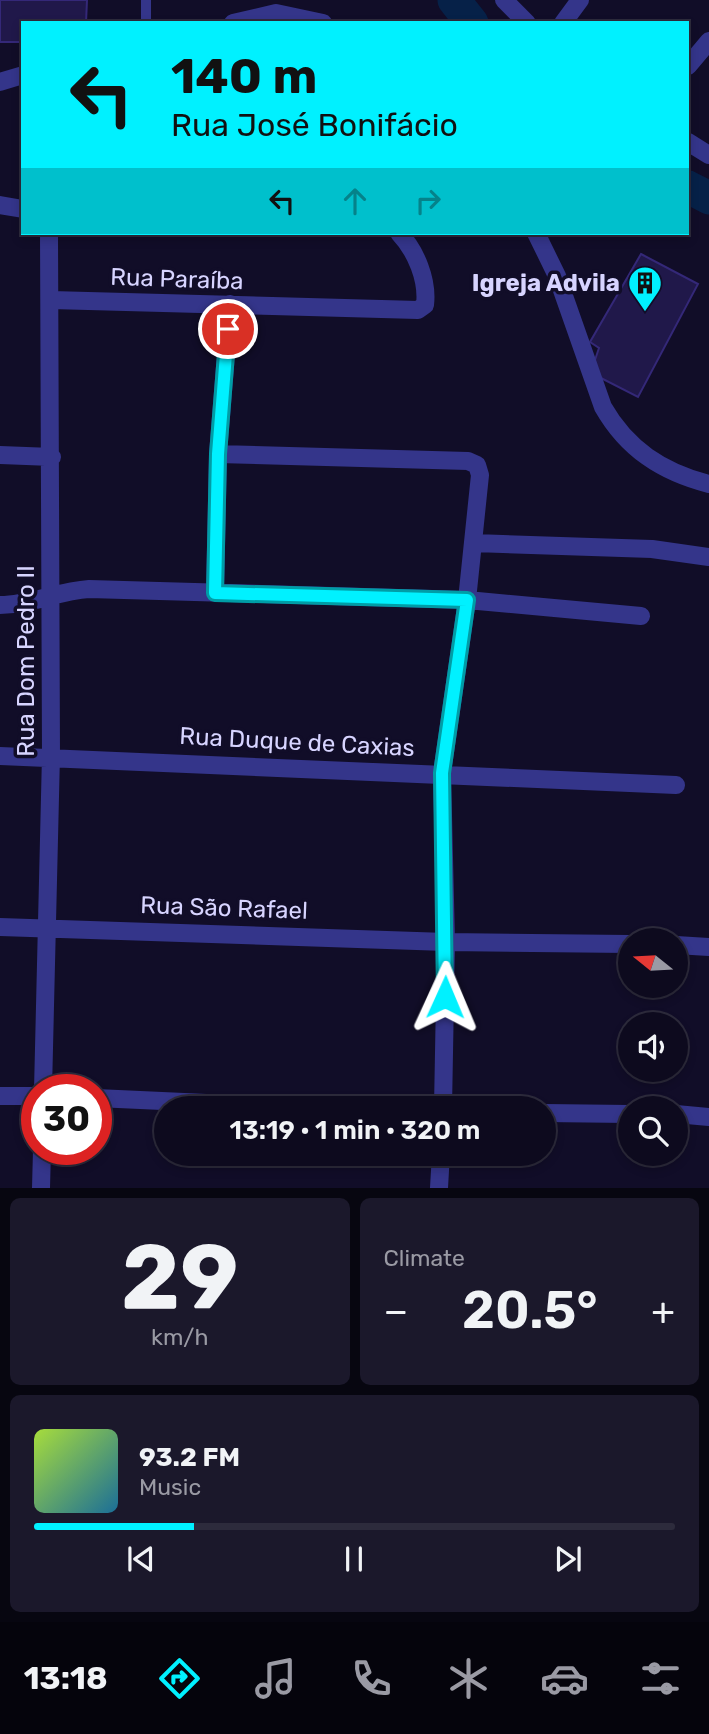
<!DOCTYPE html>
<meta charset="utf-8">
<style>
:root{--surface:#0d0a1e;--page:#1b182b;--text:#f1f3f6;--muted:#9a9aa4;--line:#2d2b3c;--accent:#00f1ff}
body{margin:0;font-family:Rubik,sans-serif;background:var(--page);color:var(--text);height:100vh;display:flex;flex-direction:column;font-size:26px;white-space:nowrap}
*{box-sizing:border-box;margin:0}
p{font-size:23px;color:var(--muted)}
.icon{flex:none;width:38px;height:38px;fill:none;stroke:currentColor;stroke-width:2;stroke-linecap:round;stroke-linejoin:round}
.map{position:relative;height:1188px;overflow:hidden}
.details{display:flex;flex-direction:column;gap:10px;padding:10px;background:#070610;flex:1}
.details>*{flex:none}
.guide{position:absolute;left:21px;top:21px;width:668px;height:214px;border-radius:0px;box-shadow:0 4px 10px #0003,0 0 0 2px var(--line);background:#00f1ff;color:#111;overflow:hidden}
.needle{width:46px;rotate:288deg}
.tools{position:absolute;left:618px;top:928px;display:grid;gap:14px}
.tools a{display:grid;place-items:center;width:70px;height:70px;border-radius:50%;background:var(--surface);box-shadow:0 4px 10px #0003,0 0 0 2px var(--line);font-size:35px}
.speed{position:absolute;left:21px;top:1074px;display:flex;gap:14px;font-size:35px;font-weight:700;text-align:center}
.speed>*{display:grid;place-content:center;width:91px;height:91px;border-radius:50%;background:var(--surface);box-shadow:0 4px 10px #0003,0 0 0 2px var(--line);line-height:1}
.speed .limit{border:10px solid #d22;background:#fff;color:#111}
.pin{position:absolute;display:grid;place-items:center;width:60px;height:60px;color:#fff;margin:-30px;border:4px solid #fff;border-radius:50%;box-shadow:0 2px 7px #0007}
.me{position:absolute;width:77px;margin:-38px;rotate:1deg;stroke-linejoin:round;filter:drop-shadow(0 0 5px #0008)}
.turn{display:flex;align-items:center;gap:24px;height:147px;padding:0 35px;font-size:32px}
.turn .icon{width:91px;height:91px;stroke-width:2.5}
.turn b{display:block;font-size:49px;line-height:60px}
.lanes{display:flex;align-items:center;height:66px;padding:0 35px;background:#0003;justify-content:center;gap:35px;direction:ltr}
.lanes .off{opacity:.35}
.big{font-size:52px;font-weight:600;line-height:1.1}
.details .tile{flex:1;display:flex;flex-direction:column;justify-content:center;gap:10px;min-width:0;padding:0 24px;border-radius:10px;background:var(--page)}
.details .dial{align-items:center;gap:0}
.dial b{font-size:91px;line-height:1}
.song{display:flex;align-items:center;gap:21px}
.cover{width:84px;height:84px;border-radius:10px;background:linear-gradient(135deg,hsl(80 70% 55%),hsl(200 70% 35%))}
.played{height:7px;border-radius:4px;background:linear-gradient(90deg,var(--accent) 25%,var(--line) 25%)}
.keys{display:flex;justify-content:space-around;direction:ltr}
.heat{display:flex;justify-content:space-between;align-items:center;font-size:38px;direction:ltr}
.details .tiles{flex:1;display:grid;gap:10px;grid-template-columns:1fr 1fr}
.tile:last-child{grid-column:span 2}
.trip{position:absolute;left:154px;top:1096px;width:402px;height:70px;border-radius:35px;background:var(--surface);box-shadow:0 4px 10px #0003,0 0 0 2px var(--line);font-weight:600;line-height:70px;text-align:center}
.menu{display:flex;height:112px;justify-content:space-around;align-items:center;background:#05040c;color:var(--muted)}
.menu .icon{width:49px;height:49px}
.menu .on{color:var(--accent)}
.menu b{font-size:32px;color:var(--text)}
.map>svg:first-child{display:block}
.lines{fill:none;stroke-linecap:round;stroke-linejoin:round}
.river{stroke:#062148;stroke-width:33}
.building{fill:#20184a;stroke:#342878;stroke-width:2}
.service{stroke:#34358a;stroke-width:10}
.minor{stroke:#34358a;stroke-width:18}
.tertiary{stroke:#34358a;stroke-width:18}
.route-casing{stroke:#009da6;stroke-width:18}
.route{stroke:#00f1ff;stroke-width:12}
.labels{text-anchor:middle;stroke-width:7;stroke-linejoin:round;paint-order:stroke}
.street-label{font-size:24px;fill:#d7d4ff;stroke:#110d28}
.poi-label{font-size:24px;font-weight:bold;fill:#d7d4ff;stroke:#110d28;text-anchor:end}
</style>
<div class="map">
<svg width="709" height="1188" viewBox="0 0 709 1188">
<rect width="100%" height="100%" fill="#110d28"/>
<g class="lines">
<!-- river -->
<path class="river" d="M454 0 472 23
M688 187 709 198"/>
</g>
<!-- building -->
<path class="building" d="M0 0H87L86 23H23V42H0Z
M641 254 698 284 638 397 597 376 594 363 599 348 590 342Z"/>
<g class="lines">
<!-- service -->
<path class="service" d="M146 0V23"/>
<!-- minor -->
<path class="minor" d="M504 0 527 23
M688 66 709 41
M688 142 709 155
M0 205 23 209
M51 300 418 310 425 305C428 280 416 251 399 233
M218 454 468 461 477 465 480 475 467 600 442 773 446 942 443 1108
M0 455 52 457
M474 543 652 549 709 557
M215 593 218 454 230 304
M0 605C31 605 58 591 89 589L467 600 641 616
M0 756 676 785
M0 927 446 942 630 944
M676 945 709 947
M43 1090 51 755 49 233
M0 1096H37
M96 1098 318 1108
M544 1113 630 1114
M676 1114 709 1117
M41 1188 42 1150
M439 1188 441 1153"/>
<!-- tertiary -->
<path class="tertiary" d="M233 23 276 13 323 23
M563 23 580 0
M0 82 23 75
M536 233 557 276 603 407C627 449 662 472 709 484"/>
</g>
<g class="lines">
<!-- route casing -->
<g class="route-casing">
<path id="route" d="M228 329 218 454 215 593 467 600 442 773 445 997"/>
</g>
<!-- route -->
<use href="#route" class="route"/>
</g>
<!-- icons -->
<defs>
<g id="building-pin" transform="scale(1.75)"><path d="M0 17L-7.5 6A9.5 9.5 0 1 1 7.5 6Z" fill="#00f1ff" stroke="#110d28"/><path d="M-4-6H4V6H1V3H-1V6H-4ZM-2.5-4.3h1.7v1.8h-1.7ZM.8-4.3h1.7v1.8H.8ZM-2.5-1h1.7V.8h-1.7ZM.8-1h1.7V.8H.8Z" fill="#111"/></g>
</defs>
<g fill-rule="evenodd">
<use href="#building-pin" x="645" y="283"/>
</g>
<g class="labels">
<!-- street labels -->
<g class="street-label">
<text transform="translate(177 279) rotate(2)" y="8">Rua Paraíba</text>
<text transform="translate(26 661) rotate(-90)" y="8">Rua Dom Pedro II</text>
<text transform="translate(297 742) rotate(3)" y="8">Rua Duque de Caxias</text>
<text transform="translate(224 908) rotate(2)" y="8">Rua São Rafael</text>
</g>
<!-- poi labels -->
<g class="poi-label">
<text x="620" y="291">Igreja Advila</text>
</g>
</g>
</svg>
<div class="tools">
<a><svg class="needle" viewBox="-14 -14 28 28"><path d="M0-13l5 13h-10z" fill="#e53935"/><path d="M0 13l5-13h-10z" fill="#9a9aa4"/></svg></a>
<a><svg class="icon" aria-label="sound" viewBox="0 0 24 24"><path d="M4 9h4l5-4v14l-5-4H4zM17 9q2 3 0 6"/></svg></a>
<a><svg class="icon" aria-label="search" viewBox="0 0 24 24"><circle cx="10" cy="10" r="6"/><path d="M15 15l6 6"/></svg></a>
</div>
<div class="speed"><div class="limit">30</div></div>
<div class="pin" style="left:228px;top:329px;background:#d93025"><svg class="icon" aria-label="arrive" viewBox="0 0 24 24"><path d="M6 21V4h12l-3 4 3 4H6"/></svg></div>
<svg class="me" style="left:445px;top:997px" viewBox="-20 -20 40 40"><path d="M0-17L14 15 0 8-14 15z" fill="#00f1ff" stroke="#fff" stroke-width="4"/></svg>
<div class="trip">13:19 · 1 min · 320 m</div>
<div class="guide">
<div class="turn"><svg class="icon" aria-label="left" viewBox="0 0 24 24"><path d="M17 20v-9H6M10 6l-5 5 5 5"/></svg><div><b>140 m</b>Rua José Bonifácio</div></div>
<div class="lanes"><svg class="icon" aria-label="left" viewBox="0 0 24 24"><path d="M17 20v-9H6M10 6l-5 5 5 5"/></svg><svg class="icon off" aria-label="ahead" viewBox="0 0 24 24"><path d="M12 20V5M6 11l6-6 6 6"/></svg><svg class="icon off" aria-label="right" viewBox="0 0 24 24"><path d="M7 20v-9h11M14 6l5 5-5 5"/></svg></div>
</div>
</div>
<section class="details">
<div class="tiles">
<div class="tile dial"><b>29</b><p>km/h</p></div>
<div class="tile"><p>Climate</p>
<div class="heat"><a>−</a><b class="big">20.5°</b><a>+</a></div>
</div>
<div class="tile">
<div class="song"><i class="cover"></i><div><b>93.2 FM</b><p>Music</p></div></div>
<div class="played"></div>
<div class="keys"><svg class="icon" aria-label="previous" viewBox="0 0 24 24"><path d="M18 5L8 12l10 7zM5 5v14"/></svg><svg class="icon" aria-label="pause" viewBox="0 0 24 24"><path d="M8 5v14M16 5v14"/></svg><svg class="icon" aria-label="next" viewBox="0 0 24 24"><path d="M6 5l10 7-10 7zM19 5v14"/></svg></div>
</div>
</div>
</section>
<nav class="menu">
<b>13:18</b>
<svg class="icon on" aria-label="directions" viewBox="0 0 24 24"><path d="M12 3l9 9-9 9-9-9zM9 14v-3h6M13 9l2 2-2 2"/></svg>
<svg class="icon" aria-label="music" viewBox="0 0 24 24"><path d="M9 18V5l10-2v13"/><circle cx="6" cy="18" r="3"/><circle cx="16" cy="16" r="3"/></svg>
<svg class="icon" aria-label="phone" viewBox="0 0 24 24"><path d="M5 4h4l2 5-3 2q2 4 5 5l2-3 5 2v4C11 20 4 13 5 4z"/></svg>
<svg class="icon" aria-label="climate" viewBox="0 0 24 24"><path d="M12 3v18M4 7l16 10M4 17L20 7"/></svg>
<svg class="icon" aria-label="car" viewBox="0 0 24 24"><path d="M5 17H2v-5l4-1 3-4h7l3 4 3 1v5h-3M9 17h6M6 11h13"/><circle cx="7" cy="17" r="2"/><circle cx="17" cy="17" r="2"/></svg>
<svg class="icon" aria-label="filters" viewBox="0 0 24 24"><path d="M4 7h16M4 17h16"/><circle cx="9" cy="7" r="2"/><circle cx="15" cy="17" r="2"/></svg>
</nav>
